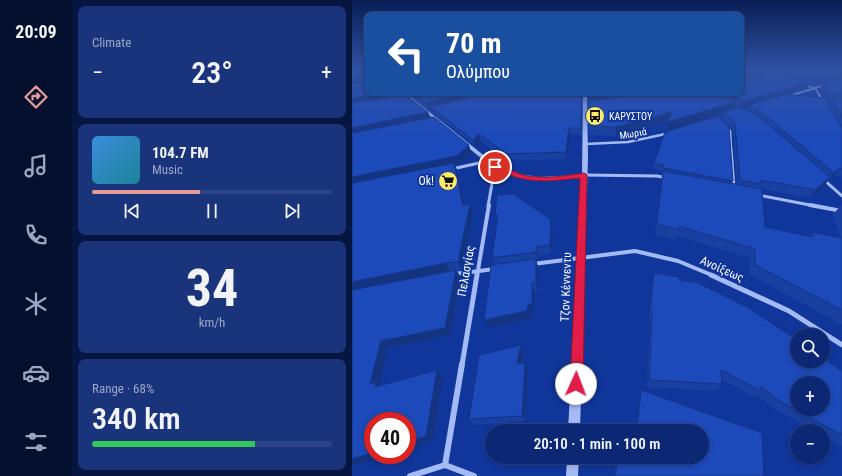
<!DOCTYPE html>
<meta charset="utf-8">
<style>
:root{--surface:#0c2874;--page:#1a347c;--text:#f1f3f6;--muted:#9aa6c5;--line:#2c4486;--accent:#e69b98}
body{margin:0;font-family:"Roboto Condensed",sans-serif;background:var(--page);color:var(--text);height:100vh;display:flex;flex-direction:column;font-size:15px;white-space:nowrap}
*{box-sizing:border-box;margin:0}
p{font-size:13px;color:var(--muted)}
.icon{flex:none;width:22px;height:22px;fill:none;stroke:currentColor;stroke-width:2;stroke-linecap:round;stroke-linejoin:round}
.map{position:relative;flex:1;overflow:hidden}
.panel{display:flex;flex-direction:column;gap:6px;padding:6px;background:#071640;width:280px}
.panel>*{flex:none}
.banner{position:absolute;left:12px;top:12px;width:380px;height:84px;border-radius:8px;box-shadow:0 2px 6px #0003,0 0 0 1px var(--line);background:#1a4fa0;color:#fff;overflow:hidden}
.buttons{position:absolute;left:438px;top:328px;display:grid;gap:8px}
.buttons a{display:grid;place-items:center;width:40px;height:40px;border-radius:50%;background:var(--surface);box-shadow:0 2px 6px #0003,0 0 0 1px var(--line);font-size:20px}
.speed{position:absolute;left:12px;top:412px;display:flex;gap:8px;font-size:20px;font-weight:700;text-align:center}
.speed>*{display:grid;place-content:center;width:52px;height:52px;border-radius:50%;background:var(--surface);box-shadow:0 2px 6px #0003,0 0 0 1px var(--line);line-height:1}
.speed .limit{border:6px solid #d22;background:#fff;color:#111}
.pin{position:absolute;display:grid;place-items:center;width:34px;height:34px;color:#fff;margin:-17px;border:2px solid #fff;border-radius:50%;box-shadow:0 1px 4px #0007}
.me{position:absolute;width:44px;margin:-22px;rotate:2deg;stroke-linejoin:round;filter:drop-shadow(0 0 3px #0008)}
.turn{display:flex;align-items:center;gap:14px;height:84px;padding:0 16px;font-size:18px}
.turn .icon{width:52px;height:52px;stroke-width:2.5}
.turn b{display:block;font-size:28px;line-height:34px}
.big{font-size:30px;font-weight:600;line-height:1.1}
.panel .widget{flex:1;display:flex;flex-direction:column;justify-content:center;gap:6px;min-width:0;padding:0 14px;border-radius:8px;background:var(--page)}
.panel .dial{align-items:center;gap:0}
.dial b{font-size:52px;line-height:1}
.song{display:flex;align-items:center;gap:12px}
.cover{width:48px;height:48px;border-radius:6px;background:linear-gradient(135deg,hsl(210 70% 55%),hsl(190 70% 35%))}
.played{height:4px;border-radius:2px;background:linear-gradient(90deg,var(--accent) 45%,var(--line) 45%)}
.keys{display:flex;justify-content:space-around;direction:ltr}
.heat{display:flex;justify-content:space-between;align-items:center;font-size:22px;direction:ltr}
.charge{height:6px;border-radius:3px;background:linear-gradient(90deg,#34c759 68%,var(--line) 0)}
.trip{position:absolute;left:133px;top:424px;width:224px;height:40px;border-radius:20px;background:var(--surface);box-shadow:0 2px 6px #0003,0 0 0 1px var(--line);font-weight:600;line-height:40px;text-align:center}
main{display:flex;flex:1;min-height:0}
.tabs{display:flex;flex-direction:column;width:72px;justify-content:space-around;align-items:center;background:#05102e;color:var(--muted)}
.tabs .icon{width:28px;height:28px}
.tabs .selected{color:var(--accent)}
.tabs b{font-size:18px;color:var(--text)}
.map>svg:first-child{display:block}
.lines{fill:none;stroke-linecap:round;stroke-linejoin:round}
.minor-far5{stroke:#a3baf5;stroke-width:2}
.minor-far4{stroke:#a3baf5;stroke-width:2.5}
.minor-far3{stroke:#a3baf5;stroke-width:3}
.minor-far2{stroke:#a3baf5;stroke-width:4}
.minor-far1{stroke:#a3baf5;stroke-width:5}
.minor{stroke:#a3baf5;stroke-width:6}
.tertiary{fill:#a3baf5;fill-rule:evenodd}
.wall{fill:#1940a0;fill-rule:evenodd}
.shaded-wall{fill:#143482}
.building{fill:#1d4aba;stroke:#143482;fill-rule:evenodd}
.route{fill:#e11d48;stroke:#92132f}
.labels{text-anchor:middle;stroke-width:4;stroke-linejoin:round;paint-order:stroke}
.far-poi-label{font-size:10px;fill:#fff;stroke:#10369b;text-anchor:start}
.far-street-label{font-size:10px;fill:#fff;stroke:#10369b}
.poi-label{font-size:12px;fill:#fff;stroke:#10369b;text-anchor:end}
.street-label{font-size:12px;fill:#fff;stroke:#10369b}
</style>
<main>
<nav class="tabs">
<b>20:09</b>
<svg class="icon selected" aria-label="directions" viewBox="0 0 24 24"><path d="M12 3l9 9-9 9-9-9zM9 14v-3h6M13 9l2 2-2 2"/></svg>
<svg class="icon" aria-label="music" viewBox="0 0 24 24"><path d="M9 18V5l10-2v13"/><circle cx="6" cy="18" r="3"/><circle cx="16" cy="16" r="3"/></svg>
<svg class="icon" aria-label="phone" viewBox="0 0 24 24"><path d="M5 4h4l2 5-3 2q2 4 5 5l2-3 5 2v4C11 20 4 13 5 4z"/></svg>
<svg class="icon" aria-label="climate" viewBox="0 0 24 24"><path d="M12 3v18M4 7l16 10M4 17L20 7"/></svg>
<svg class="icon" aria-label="car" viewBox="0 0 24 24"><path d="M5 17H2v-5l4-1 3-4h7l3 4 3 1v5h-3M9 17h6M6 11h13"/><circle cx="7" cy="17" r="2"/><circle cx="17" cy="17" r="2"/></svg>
<svg class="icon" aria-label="filters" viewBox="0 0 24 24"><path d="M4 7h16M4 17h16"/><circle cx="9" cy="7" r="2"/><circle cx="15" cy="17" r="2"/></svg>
</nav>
<section class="panel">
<div class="widget"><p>Climate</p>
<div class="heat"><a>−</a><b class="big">23°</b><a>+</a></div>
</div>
<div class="widget">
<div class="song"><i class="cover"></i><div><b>104.7 FM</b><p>Music</p></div></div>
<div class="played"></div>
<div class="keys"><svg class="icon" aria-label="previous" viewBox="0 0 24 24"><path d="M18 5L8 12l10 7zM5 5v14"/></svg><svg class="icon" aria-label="pause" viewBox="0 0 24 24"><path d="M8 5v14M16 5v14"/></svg><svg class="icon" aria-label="next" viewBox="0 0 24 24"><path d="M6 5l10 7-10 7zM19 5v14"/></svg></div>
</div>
<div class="widget dial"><b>34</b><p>km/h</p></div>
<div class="widget"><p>Range · 68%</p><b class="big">340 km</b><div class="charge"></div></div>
</section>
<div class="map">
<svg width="490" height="476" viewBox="0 0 490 476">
<rect width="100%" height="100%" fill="#10369b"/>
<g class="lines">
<!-- minor-far5 -->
<path class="minor-far5" d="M408 71 422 75
M424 75 439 71
M452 85 463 88 471 101
M437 96 473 85"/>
<!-- minor-far4 -->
<path class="minor-far4" d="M373 127 378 131 379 150
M234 144 276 142 318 133"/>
<!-- minor-far3 -->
<path class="minor-far3" d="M379 149 382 188
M100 169 136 161
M232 175 305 176 315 178
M471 179 490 196
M406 195 463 206
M136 206 143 167"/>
<!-- minor-far2 -->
<path class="minor-far2" d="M458 205 490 211
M181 264 283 251 326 261 362 276
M102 274 143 269
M125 276 137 205"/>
<!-- minor-far1 -->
<path class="minor-far1" d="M359 275 437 311 490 345
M110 365 125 275"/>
<!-- minor -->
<path class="minor" d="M93 465 110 364
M93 465 122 476
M58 476 93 465"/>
<!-- tertiary -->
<path class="tertiary" d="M50 93H54L145 166 167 174 187 177 208 176 230 174 231 93H235L236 157 228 431H216L229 177 197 181 176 180 164 177 141 168Z
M215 457H227L226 476H214Z"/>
</g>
<!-- wall -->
<path class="wall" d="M415 71H430L422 73Z
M433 71H490L463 85 457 83 455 88 435 94 471 98 467 90 470 84 490 78V177L482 176 477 181 476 180 473 185 458 198 410 189 413 227 457 236 460 232 488 238 481 215 488 206H490V325L480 319 397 274 398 258 325 236 324 240 303 234 311 170 301 169 302 163 313 132 381 181 380 183 385 184 381 131 370 119 372 113 315 131 317 121 264 136 237 135 236 93H389L413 75H432ZM474 100 479 101 476 105ZM382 105 387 108 380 110ZM397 105 395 110 390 107Z
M50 93V94L119 152 108 164 103 165 105 170 113 204H118L121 212 110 270 105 271 109 278 98 335 36 348 28 385 91 376 81 441 0 466Z
M56 93H230L229 135 218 134 215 159 157 161 129 142 124 147 82 113 80 108 77 109Z
M145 195 201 238 199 254 186 255V260L184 261 186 267V290L182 291V312L179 313 178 319 136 327 132 320 143 264 140 258 145 221 143 214Z
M302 273 327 280 490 371V446L471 435V431H463L421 408 405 395 402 397 370 380V384L365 391 295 387 298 319 297 318 300 281Z
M169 345 172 352 170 363 176 370 173 421 123 425 117 419Z
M289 390 410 433 412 476H262L265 457H350V431H284L288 396Z"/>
<!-- shaded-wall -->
<path class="shaded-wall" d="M410 71H415L413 75 389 81 390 76Z
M423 71H430L422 73Z
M490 73V78L463 85 466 80Z
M13 77 15 80V83L0 84V78Z
M457 82 455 88 388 108 390 102Z
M27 93H50L51 96 0 104V98Z
M113 93H138L79 107 80 108 77 109 74 103Z
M279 93H334L237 104V97Z
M383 102 380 110 315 131 316 122Z
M76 112 79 119 0 136V128Z
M320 112 318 120 264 136V127Z
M217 128 218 134 215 159 214 152Z
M127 134 129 142 124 147 121 140Z
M117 145 119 152 108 164 103 165 105 170 114 212 0 186V177Z
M487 169 482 176 477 181 482 173Z
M478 177 473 185 458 198 463 190Z
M118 204 121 212 110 270 106 262Z
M199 227 201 238 199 254 198 245Z
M184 247 186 255V260L184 252Z
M184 259 186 267V290L184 282Z
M94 263 98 271 0 291V282Z
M104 270 109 278 98 335 36 348 28 385 31 393 18 384 29 341Z
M180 283 182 291V312L179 313 178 319 136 327 132 320Z
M169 345 172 352 169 370 165 363Z
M173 363 176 370 173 421 170 416Z
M85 370 91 376 81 441 55 449V442Z
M21 453V455H35L0 466V459Z"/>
<!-- building -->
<path class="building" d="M0 71H15V93H27L0 98V83L12 82 14 80 13 77 0 78Z
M389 71H410L390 76 389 79Z
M437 71H490V73L466 80Z
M424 72 457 82 390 102 374 93H389V80L392 81Z
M490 78V96L476 93 470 84Z
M61 93H113L74 103Z
M132 93H229V128H217L214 152 155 154 127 134 121 140 79 107Z
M236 93H279L237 97Z
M306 93H367L383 102 316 122 320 112 264 127 237 126V101Z
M53 94 76 112 0 128V103Z
M434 94 472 98 490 128V169H487L482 173 408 111 397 105Z
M480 99 490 100V117Z
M389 107 405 115 478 177 463 190 409 180V184L388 180 383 124 372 112Z
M366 116 377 127 381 181 311 168 312 165 302 163 313 132Z
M82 117 117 145 105 156 0 177V133Z
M102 163 111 205 118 204 106 262 94 263 0 282V183Z
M311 171 410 189 413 227 461 237 460 232 490 238V310L403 265V249L327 226V230L305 224Z
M161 194 198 219 199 230 198 245 184 247V252L140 258 146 215 143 214 145 195Z
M184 259V282L180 283V304L176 305 175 311 132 320 139 265Z
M104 270 93 328 29 341 18 384 24 382 23 387 85 370 74 436 55 442V421H21V453L0 459V290Z
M302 273 328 277 327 280 346 283 395 307 445 340V361H471V358L490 371V435L429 402 409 386V391L369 370 370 384 297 380 300 311 298 310ZM445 383H471V409H445Z
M169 345 165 363H173L170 416 117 419 127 355Z
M289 390 410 433 412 476H263L266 457H350V431H285Z"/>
<!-- sky -->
<linearGradient id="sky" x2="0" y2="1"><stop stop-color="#091e55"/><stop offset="0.51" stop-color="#3152a4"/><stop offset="1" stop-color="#3152a4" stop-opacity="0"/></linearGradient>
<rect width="490" height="138" fill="url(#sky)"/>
<!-- route -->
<path class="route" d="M141 165C150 164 165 175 176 176 195 179 213 176 232 173L235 175 231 384 229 388 224 390 220 388 218 384 228 178C193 182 173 184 141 168Z"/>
<!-- icons -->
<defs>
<g id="bus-disc" transform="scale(1)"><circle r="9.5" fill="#ffec66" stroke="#10369b"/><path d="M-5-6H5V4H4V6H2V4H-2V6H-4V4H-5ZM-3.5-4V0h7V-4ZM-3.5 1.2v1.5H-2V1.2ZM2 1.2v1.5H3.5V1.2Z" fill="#111"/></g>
<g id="supermarket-disc" transform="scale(1)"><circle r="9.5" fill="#ffec66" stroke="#10369b"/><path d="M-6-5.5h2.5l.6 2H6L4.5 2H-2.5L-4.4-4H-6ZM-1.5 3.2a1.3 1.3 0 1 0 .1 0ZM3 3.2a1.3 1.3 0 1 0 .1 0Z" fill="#111"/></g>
</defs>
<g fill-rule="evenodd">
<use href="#bus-disc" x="243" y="116"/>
<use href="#supermarket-disc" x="96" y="181"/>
</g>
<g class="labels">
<!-- far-poi labels -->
<g class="far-poi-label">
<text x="257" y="120">ΚΑΡΥΣΤΟΥ</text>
</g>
<!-- far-street labels -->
<g class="far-street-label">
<text transform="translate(281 133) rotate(-10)" y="4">Μωριά</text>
</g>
<!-- poi labels -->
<g class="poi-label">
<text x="82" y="185">Ok!</text>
</g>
<!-- street labels -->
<g class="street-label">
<text transform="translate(370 269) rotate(24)" y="4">Ανοίξεως</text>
<text transform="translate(114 271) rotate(-80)" y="4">Πελασγίας</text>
<text transform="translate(214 287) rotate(-88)" y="4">Τζον Κέννεντυ</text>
</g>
</g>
</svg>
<div class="buttons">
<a><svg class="icon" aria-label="search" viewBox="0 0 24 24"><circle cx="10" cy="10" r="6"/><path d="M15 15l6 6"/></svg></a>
<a>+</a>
<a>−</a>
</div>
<div class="speed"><div class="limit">40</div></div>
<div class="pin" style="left:143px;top:167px;background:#d93025"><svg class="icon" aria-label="arrive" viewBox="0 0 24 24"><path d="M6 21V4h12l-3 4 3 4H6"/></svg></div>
<svg class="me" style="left:224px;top:384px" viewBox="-20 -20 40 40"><circle r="19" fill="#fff"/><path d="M0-13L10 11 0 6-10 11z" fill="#e11d48"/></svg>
<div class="trip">20:10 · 1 min · 100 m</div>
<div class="banner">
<div class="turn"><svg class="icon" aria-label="left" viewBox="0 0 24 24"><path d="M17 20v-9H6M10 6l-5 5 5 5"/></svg><div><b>70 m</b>Ολύμπου</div></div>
</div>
</div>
</main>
